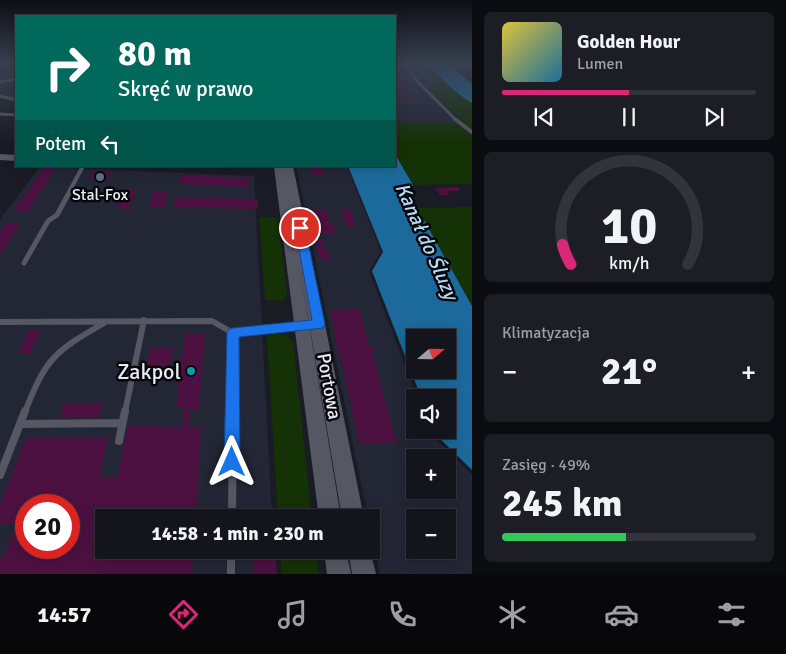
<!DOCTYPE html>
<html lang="pl">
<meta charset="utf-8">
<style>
:root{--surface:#14151c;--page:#1d1e25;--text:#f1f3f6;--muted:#9d9fa3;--line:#33343b;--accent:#db2777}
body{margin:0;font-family:Signika,sans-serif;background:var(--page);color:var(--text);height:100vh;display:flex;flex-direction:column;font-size:19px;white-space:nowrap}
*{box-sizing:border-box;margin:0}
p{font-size:16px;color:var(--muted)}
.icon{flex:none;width:28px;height:28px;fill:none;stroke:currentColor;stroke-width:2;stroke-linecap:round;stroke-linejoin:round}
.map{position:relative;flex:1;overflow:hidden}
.panel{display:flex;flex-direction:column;gap:12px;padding:12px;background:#0b0c0f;width:314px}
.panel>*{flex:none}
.banner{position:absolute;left:15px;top:15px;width:381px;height:152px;border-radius:0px;box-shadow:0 2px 12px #0003,0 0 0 1px var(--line);background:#00695c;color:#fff;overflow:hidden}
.needle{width:32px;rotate:70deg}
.controls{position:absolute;left:406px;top:329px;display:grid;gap:10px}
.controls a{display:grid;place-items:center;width:50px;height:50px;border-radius:0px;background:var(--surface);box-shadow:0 2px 12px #0003,0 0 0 1px var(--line);font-size:25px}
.speed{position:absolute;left:15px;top:494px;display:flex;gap:10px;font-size:25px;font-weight:700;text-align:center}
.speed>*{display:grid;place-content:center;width:65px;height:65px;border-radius:50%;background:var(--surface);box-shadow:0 2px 12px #0003,0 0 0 1px var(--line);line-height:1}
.speed .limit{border:8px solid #d22;background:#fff;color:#111}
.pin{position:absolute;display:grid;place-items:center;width:42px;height:42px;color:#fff;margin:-21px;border:2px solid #fff;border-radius:50%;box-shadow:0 1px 5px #0007}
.me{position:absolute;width:55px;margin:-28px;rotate:0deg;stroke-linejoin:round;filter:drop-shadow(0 0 4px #0008)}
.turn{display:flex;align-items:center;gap:18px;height:105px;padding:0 20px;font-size:22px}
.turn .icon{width:65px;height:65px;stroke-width:2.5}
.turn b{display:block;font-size:35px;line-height:42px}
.then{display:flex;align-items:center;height:48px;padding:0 20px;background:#0003;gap:10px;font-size:19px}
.big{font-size:38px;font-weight:800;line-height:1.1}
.panel .widget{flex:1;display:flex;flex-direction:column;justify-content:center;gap:8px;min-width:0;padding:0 18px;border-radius:8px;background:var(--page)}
.panel .dial{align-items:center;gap:0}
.dial svg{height:130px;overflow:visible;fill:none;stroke:var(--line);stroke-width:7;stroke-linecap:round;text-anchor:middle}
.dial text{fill:var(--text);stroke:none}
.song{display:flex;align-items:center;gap:15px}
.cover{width:60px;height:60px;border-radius:8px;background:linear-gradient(135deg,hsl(50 70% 55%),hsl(200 70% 35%))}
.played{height:5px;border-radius:2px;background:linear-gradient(90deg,var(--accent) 50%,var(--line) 50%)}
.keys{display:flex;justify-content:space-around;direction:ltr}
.heat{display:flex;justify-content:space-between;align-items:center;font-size:28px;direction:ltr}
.charge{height:8px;border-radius:4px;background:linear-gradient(90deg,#34c759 49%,var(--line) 0)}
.trip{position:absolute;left:95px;top:509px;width:285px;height:50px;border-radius:0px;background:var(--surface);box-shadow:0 2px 12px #0003,0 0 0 1px var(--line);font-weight:800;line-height:50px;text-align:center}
.tab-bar{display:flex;height:80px;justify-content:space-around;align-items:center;background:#08080b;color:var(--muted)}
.tab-bar .icon{width:35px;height:35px}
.tab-bar .selected{color:var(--accent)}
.tab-bar b{font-size:22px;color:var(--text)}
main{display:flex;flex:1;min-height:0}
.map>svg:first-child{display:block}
.built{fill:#232634;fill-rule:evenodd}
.green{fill:#153106}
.water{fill:#1c6a9c;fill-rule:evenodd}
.building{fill:#4c1141;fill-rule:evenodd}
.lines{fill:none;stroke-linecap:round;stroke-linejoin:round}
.service-far4{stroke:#555863;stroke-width:3}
.service-far3{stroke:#555863;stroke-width:4}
.service-far2{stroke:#555863;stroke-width:5}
.service-far1{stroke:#555863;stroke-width:6}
.service{stroke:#555863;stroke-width:8}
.tertiary{fill:#555863;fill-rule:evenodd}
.route{fill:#1a73e8;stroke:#114b97}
.service-dot{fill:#5c6f8a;stroke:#06070b;stroke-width:2}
.culture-dot{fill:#0f9aa8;stroke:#06070b;stroke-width:2}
.labels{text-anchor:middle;stroke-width:5;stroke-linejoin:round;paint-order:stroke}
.far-poi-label{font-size:16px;fill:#eaecf2;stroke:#06070b}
.street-label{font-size:19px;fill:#eaecf2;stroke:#06070b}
.water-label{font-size:20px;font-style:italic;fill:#b7dbf8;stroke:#06070b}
.near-poi-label{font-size:22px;fill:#eaecf2;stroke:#06070b;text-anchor:end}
</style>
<main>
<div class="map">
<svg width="473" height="574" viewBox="0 0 473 574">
<rect width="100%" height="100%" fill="#1a1c25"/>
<!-- built -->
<path class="built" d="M395 64H417L424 72 429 73 439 83H430L437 90H424L458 124 395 123Z
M16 69V102L0 98V72Z
M296 166H347L381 252 369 271 417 397 415 398V430H429L431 434 472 475V574H380L371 533V518L368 517ZM415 458H448V490H415ZM415 518H448V550H415Z
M40 167 254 176 272 517 104 518V550H274L275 574H0V219ZM26 505H69V548H26Z"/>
<!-- green -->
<path class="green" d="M417 64H427C442 78 455 93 472 103V130L428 90H437L430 83 438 82 429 73 424 72Z
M395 123 458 124 472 136V184L413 185 395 154Z
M473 207V306H472L417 208Z
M259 217 278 218 287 296 282 301 265 300Z
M272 333 286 335 293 342 312 517H278L267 336Z
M280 550H315L318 574H282Z"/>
<!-- water -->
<path class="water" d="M427 64H448L472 84V103C455 93 441 78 427 64Z
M395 154 413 185 411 197 472 306V470L435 434 433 430H448V398L421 397 372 271 383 252 348 166H395ZM415 338H448V370H415Z"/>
<!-- building -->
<path class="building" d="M395 71 401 73 405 80H409L412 83 401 85 410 97H395Z
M312 166H322L323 175H314V172H320H312Z
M44 168H56L28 211H13Z
M93 172H111L108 180H90Z
M182 175 249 178 247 187 178 184Z
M458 187 460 191H447L450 195H440L435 188Z
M107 190H136L129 209 115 208 119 198H103Z
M154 191H168L164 208 149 207Z
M176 197 258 199V209L173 207Z
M307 209H326L330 224H333L335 233H314L313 228H311Z
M340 209H349L352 213 355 228H347Z
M5 224H20L0 255V231Z
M315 239H324L325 244H321L322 248 328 249 331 260H319Z
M330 309H359L369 346H372L374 353H372L397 444H359L340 353H338Z
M29 330H40L30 354H18Z
M185 333H205L199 409H190L188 427H201L196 518H104V550H193L192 574H0V557H4L15 525 0 524V504L26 438H108L100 478H117L128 426 182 427 185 408H176ZM26 505H69V548H26Z
M150 348H173L170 366H147Z
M64 404H103L99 417H60Z
M253 551H275L277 574H254Z"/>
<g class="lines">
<!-- service-far4 -->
<path class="service-far4" d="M406 64 417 81 456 120
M0 82 16 79
M0 96 16 100
M0 114 16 115"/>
<!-- service-far3 -->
<path class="service-far3" d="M455 119 473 133
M69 192 83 166"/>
<!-- service-far2 -->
<path class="service-far2" d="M24 263 48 221 57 215 70 191"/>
<!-- service-far1 -->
<path class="service-far1" d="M0 322 212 321 233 333 301 325
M25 412C46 358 54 352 104 323
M125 412 144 320
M233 412V333"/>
<!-- service -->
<path class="service" d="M21 424 122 423
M119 441 125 411
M0 475 25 411
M232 518 233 411
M231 550V574"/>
<!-- tertiary -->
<path class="tertiary" d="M456 64H473V66Z
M0 154 16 155V161L0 160Z
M293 166 364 518H342L298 257 341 518H319L274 167Z
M324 550H346L351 574H327Z
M348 550H370L376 574H352Z"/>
</g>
<!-- sky -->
<linearGradient id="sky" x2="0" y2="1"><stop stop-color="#0e0f14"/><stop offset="0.44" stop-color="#384051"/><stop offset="1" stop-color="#384051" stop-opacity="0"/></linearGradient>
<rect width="473" height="144" fill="url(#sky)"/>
<!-- route -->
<path class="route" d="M297 226H304L305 228 325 324 323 328 239 337 240 462 238 468 232 470 226 468 224 462 227 333 229 329 233 328 312 320 295 228Z"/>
<!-- markers -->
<circle class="service-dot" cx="100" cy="177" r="5"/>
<circle class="culture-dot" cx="191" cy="371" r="5"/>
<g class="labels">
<!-- far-poi labels -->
<g class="far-poi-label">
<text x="100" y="200">Stal-Fox</text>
</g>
<!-- street labels -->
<g class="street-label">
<text transform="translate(330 386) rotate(80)" y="7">Portowa</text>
</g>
<!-- water labels -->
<g class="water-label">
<text transform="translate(427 241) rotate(66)" y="7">Kanał do Śluzy</text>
</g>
<!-- near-poi labels -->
<g class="near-poi-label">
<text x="181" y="379">Zakpol</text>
</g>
</g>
</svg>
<div class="controls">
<a><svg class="needle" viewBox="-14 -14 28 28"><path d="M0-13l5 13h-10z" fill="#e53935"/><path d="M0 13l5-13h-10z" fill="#9d9fa3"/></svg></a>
<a><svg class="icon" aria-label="sound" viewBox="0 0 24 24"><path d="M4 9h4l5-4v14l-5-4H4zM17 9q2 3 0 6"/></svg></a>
<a>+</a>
<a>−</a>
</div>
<div class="speed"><div class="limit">20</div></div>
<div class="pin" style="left:300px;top:228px;background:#d93025"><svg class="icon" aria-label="arrive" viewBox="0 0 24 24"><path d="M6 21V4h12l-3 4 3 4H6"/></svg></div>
<svg class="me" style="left:232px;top:462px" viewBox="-20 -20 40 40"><path d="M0-17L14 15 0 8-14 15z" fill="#1a73e8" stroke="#fff" stroke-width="4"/></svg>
<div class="trip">14:58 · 1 min · 230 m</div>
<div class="banner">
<div class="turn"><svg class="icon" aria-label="right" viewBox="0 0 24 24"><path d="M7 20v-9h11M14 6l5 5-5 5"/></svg><div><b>80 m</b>Skręć w prawo</div></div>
<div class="then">Potem<svg class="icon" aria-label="left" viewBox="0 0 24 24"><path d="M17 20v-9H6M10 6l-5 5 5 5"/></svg></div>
</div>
</div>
<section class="panel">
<div class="widget">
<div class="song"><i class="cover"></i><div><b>Golden Hour</b><p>Lumen</p></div></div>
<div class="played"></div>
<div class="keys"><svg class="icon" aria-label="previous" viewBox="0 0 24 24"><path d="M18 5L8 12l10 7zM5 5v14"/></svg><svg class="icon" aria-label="pause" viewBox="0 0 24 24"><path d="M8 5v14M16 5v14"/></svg><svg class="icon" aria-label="next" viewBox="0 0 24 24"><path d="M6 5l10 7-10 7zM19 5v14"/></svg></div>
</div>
<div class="widget dial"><svg viewBox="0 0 100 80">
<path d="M14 69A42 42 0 1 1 86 69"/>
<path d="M14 69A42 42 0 0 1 9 57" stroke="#db2777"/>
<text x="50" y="56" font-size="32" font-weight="700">10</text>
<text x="50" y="72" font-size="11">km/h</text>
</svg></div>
<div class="widget"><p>Klimatyzacja</p>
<div class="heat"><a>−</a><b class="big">21°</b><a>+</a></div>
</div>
<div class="widget"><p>Zasięg · 49%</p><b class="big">245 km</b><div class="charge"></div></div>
</section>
</main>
<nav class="tab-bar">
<b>14:57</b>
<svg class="icon selected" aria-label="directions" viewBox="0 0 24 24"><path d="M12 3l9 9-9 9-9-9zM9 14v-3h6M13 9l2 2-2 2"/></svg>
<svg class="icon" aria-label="music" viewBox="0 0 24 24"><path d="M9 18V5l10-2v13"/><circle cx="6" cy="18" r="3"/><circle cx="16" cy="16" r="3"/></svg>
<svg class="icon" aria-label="phone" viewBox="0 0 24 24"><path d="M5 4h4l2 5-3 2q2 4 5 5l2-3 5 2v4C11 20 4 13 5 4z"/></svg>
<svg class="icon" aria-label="climate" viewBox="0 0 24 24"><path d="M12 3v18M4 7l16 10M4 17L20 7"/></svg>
<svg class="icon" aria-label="car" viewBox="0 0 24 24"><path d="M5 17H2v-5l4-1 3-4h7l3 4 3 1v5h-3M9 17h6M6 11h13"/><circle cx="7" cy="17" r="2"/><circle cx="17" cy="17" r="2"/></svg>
<svg class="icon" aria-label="filters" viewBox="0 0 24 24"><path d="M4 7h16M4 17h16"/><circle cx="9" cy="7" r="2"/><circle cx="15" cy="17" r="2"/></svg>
</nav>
